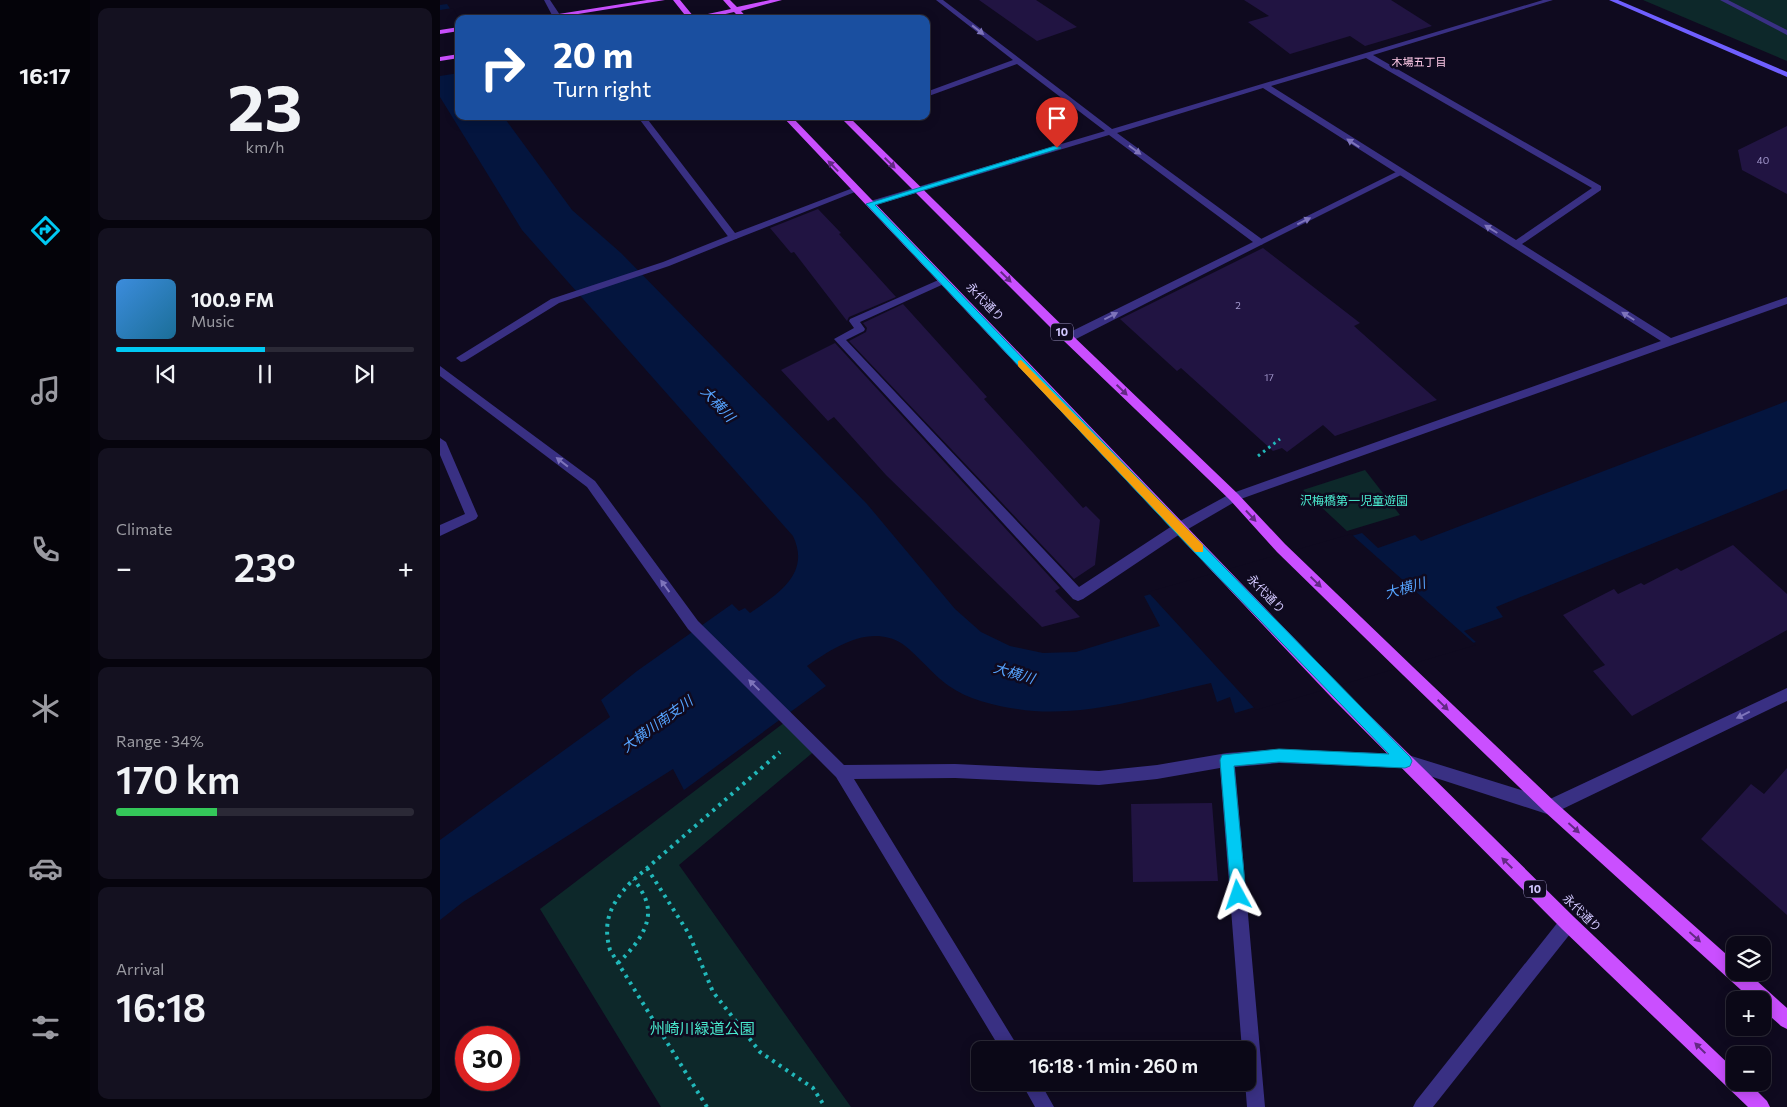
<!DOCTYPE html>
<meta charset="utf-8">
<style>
:root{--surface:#0b0817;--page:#141120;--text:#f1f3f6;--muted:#9a9aa1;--line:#2b2936;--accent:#00c9f3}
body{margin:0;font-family:Commissioner,"Noto Sans JP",sans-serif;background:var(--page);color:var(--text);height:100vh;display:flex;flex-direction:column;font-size:19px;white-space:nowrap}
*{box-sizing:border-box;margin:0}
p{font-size:16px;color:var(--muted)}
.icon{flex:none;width:28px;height:28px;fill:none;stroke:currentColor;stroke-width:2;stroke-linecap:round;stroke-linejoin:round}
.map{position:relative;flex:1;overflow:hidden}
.details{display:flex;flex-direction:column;gap:8px;padding:8px;background:#06040d;width:350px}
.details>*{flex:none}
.hud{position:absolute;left:15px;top:15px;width:475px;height:105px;border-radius:10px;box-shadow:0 2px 12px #0003,0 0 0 1px var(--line);background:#1a4fa0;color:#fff;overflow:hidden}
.controls{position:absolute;left:1286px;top:936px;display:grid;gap:10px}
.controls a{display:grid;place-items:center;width:45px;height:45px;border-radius:10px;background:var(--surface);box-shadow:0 2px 12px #0003,0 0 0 1px var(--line);font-size:25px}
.speed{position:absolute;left:15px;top:1026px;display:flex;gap:10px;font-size:25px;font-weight:700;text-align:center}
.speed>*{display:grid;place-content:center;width:65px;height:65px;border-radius:50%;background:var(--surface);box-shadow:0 2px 12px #0003,0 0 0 1px var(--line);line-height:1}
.speed .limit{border:8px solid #d22;background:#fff;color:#111}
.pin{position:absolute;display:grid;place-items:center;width:42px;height:42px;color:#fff;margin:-51px -21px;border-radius:50% 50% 50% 0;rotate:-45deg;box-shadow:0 0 5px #0007}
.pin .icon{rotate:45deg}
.me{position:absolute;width:55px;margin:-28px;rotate:355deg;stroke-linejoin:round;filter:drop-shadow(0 0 4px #0008)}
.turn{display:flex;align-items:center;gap:18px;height:105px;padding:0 15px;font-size:22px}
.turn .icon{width:65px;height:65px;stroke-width:2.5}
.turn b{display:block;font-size:35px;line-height:42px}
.big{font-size:38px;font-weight:600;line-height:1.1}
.details .widget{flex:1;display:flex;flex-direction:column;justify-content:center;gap:8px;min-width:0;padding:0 18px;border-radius:10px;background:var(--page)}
.details .dial{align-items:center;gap:0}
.dial b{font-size:65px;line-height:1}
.song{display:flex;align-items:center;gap:15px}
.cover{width:60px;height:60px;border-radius:8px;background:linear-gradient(135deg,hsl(210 70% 55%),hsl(200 70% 35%))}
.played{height:5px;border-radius:2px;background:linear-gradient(90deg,var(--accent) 50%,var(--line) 50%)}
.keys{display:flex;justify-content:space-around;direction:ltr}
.heat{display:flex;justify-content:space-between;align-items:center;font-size:28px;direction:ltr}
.charge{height:8px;border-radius:4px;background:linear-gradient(90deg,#34c759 34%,var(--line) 0)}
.trip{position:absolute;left:531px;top:1041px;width:285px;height:50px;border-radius:10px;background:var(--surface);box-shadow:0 2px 12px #0003,0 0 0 1px var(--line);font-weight:600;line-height:50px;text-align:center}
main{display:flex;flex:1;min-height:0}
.tab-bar{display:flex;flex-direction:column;width:90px;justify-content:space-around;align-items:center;background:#040309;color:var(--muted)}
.tab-bar .icon{width:35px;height:35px}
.tab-bar .selected{color:var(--accent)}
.tab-bar b{font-size:22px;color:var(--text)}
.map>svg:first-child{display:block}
.green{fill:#0d282a}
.water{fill:#04153e}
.pier{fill:#0f0a1f}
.building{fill:#211442}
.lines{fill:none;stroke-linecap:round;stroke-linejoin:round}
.path-far1{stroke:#21b8ba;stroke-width:3;stroke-dasharray:2.5 4;stroke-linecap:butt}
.path{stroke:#21b8ba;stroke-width:4;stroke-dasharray:3 5;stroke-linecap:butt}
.lane{fill:#393083;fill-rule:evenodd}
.street{fill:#393083;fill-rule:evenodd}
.secondary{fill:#6f5fff;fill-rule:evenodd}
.primary{fill:#ca4fff;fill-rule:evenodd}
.oneway{fill:#7e74bb}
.oneway2{fill:#632984}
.route{fill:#00c9f3;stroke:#00839e}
.slow{fill:#f59e0b}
.labels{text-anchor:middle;stroke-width:5;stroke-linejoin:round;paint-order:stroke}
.number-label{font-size:10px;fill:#a69bd0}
.far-neighbourhood-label{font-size:11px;fill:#ffcae8;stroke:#0f0a1f}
.shield{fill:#0f0a1f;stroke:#988fbc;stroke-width:1}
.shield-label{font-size:11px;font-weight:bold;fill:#d2c8ff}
.street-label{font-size:12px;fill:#d2c8ff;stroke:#0f0a1f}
.park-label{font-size:12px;fill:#49eace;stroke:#0f0a1f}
.water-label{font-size:14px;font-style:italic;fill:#56a4ff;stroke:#0f0a1f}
.near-park-label{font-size:15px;fill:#49eace;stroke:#0f0a1f}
</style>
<main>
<nav class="tab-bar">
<b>16:17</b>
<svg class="icon selected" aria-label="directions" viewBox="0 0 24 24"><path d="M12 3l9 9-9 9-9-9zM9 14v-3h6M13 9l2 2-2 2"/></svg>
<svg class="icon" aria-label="music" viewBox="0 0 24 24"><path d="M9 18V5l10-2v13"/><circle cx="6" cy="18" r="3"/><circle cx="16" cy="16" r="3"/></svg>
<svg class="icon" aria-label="phone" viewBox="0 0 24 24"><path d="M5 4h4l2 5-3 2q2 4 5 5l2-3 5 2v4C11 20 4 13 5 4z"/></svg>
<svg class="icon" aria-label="climate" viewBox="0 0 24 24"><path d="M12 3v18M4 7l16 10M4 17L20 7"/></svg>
<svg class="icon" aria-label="car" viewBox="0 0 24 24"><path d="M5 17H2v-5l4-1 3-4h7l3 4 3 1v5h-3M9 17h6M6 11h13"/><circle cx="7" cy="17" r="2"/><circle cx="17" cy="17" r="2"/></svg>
<svg class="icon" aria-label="filters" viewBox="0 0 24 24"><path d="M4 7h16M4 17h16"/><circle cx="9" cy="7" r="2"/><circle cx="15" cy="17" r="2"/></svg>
</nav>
<section class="details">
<div class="widget dial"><b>23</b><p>km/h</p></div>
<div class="widget">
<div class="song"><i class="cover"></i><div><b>100.9 FM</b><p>Music</p></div></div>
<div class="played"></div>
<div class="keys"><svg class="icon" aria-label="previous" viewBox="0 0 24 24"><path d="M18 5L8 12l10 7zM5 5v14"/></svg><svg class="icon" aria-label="pause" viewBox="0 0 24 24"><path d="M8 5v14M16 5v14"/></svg><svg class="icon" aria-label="next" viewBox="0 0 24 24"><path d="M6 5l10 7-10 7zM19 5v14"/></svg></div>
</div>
<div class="widget"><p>Climate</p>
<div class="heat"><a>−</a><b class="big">23°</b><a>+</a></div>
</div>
<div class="widget"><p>Range · 34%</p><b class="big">170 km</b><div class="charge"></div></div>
<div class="widget"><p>Arrival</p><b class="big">16:18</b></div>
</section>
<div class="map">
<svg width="1347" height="1107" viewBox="0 0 1347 1107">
<rect width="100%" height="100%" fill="#0f0a1f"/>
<!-- green -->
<path class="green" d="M1203 0H1347V61Z
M925 470 960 515 907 531 863 490Z
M349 719 377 749 239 865 411 1107H221L100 909Z"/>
<!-- water -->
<path class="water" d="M7 4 19 22V116H63L132 210 181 253 427 504 515 609 541 632 570 646 603 653 636 652 720 626 704 596 922 533 938 548 975 535 981 541 1347 401V489L1056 607 1063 617 1024 631 1036 642 795 713 790 697 777 702 771 683C708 697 641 719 577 709 555 706 527 699 509 686 493 675 475 652 461 643 429 624 393 648 367 666L386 686 244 790 233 769 23 902 0 920V840L170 717 161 700 197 671 292 604 299 611 305 608 310 613C338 594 371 574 353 536L82 230 0 97V5Z"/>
<!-- pier -->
<path class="pier" d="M13 8 19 19V73L0 76V10Z
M911 534 1036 645 816 710 708 592Z"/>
<!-- building -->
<path class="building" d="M539 0H596L637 27 597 41Z
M804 0H951L992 26 925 46 910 36 850 54 808 22 829 16Z
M1347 126V194L1302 170 1298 150Z
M378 209 401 233 399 234 456 297 409 317 407 321 354 252 351 253 330 228Z
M823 248 920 323 914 326 997 400 895 436 883 425 847 452 842 448 833 451 741 368 737 371 680 319Z
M463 304 547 397 544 399 643 508 646 506 660 520 655 565 634 579 409 341 426 332 427 328 423 323Z
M395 343 620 588 615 591 640 617 602 627 446 475 394 417 388 421 341 370Z
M1293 545 1347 594V630L1192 716 1153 671 1165 665 1123 615 1174 589 1178 594 1201 583 1204 585 1237 568 1241 571Z
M1347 768V915L1261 839 1311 784 1324 794Z
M772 803 778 881 693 882 691 804Z"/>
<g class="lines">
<!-- path-far1 -->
<path class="path-far1" d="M818 456 840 439"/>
<!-- path -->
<path class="path" d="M207 868 249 934 273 992 320 1052 373 1088 385 1107
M178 963C193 949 213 926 207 904 205 895 199 887 194 879
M267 1107 170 950C162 921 171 904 190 883L340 752"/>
<!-- lane -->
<path class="lane" d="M104 0H110L120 15 119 17H113Z
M197 116H205L295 233 413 188 420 190 296 239H290Z
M958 171 965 173 823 244 820 245 815 242Z
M503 278 506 279V283L420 322 425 329 424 331 406 340 639 587 735 524H743L745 528 743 532 643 599 638 601 633 599 394 339 414 328 409 321 410 319Z"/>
<!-- street -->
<path class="street" d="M496 0H503L672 129 1103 0H1113L933 55 1161 186V190L1082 244 1231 338 1347 297V304L798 500 743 532H735L733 528 735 524 790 494 1221 341 823 88 677 133 823 240V244L632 341H624V335L813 242 669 135 433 206H427V202L665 131 577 64 486 97V92L573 60ZM926 58 1152 188 1076 240 831 86Z
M1280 0H1288L1347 30V35Z
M293 234 298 237 296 239 229 266 119 303 25 361 21 362 16 358 111 299 223 262Z
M0 366 155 481 258 621 404 765 515 764 659 771 717 765 787 753 839 749 965 754 1110 799 1347 688V701L1110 815 965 768 839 763 795 767 825 1107H807L805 1082H808V1050H802L780 768 717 779 659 785 515 778 414 779 580 1050H561L396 777 248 629 147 487 0 376Z
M0 438 6 442 38 516 36 519 0 536V525L25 514 0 455Z
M1128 915 1134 917 1136 923 1134 929 993 1107H973L976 1101 1122 917Z
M581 1082H600L614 1107H595Z"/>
<!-- secondary -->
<path class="secondary" d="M1169 0H1178L1347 72V77Z"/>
<!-- primary -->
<path class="primary" d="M207 0H225L107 19H87Z
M233 0H240L254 17 291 9 283 0H290L297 7 330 0H342L301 11 308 19H301L294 12 264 19H248Z
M19 27V31L0 34V30Z
M19 54V58L0 61V57Z
M342 116H351L902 688 1134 917 1295 1070V1082H1308L1327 1101 1330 1107H1308L1122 929 892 698Z
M399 116H408L632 335 798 494 845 544 973 667 1115 802 1295 962V972H1307L1347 1008V1029L1341 1026 1322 1009V1000H1312L1105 812 963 675 837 552 790 500 624 341Z"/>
</g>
<!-- one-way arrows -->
<defs><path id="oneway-solid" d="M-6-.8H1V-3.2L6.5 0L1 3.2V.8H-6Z" transform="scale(1.25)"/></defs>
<g class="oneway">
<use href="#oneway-solid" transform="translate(538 30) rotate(38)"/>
<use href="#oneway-solid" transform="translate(913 143) rotate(-147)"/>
<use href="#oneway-solid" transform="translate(695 150) rotate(36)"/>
<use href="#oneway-solid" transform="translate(864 221) rotate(-26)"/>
<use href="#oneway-solid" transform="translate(1051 229) rotate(-148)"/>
<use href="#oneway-solid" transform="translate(671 316) rotate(-27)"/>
<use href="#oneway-solid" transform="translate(1188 316) rotate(-148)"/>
<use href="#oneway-solid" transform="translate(122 462) rotate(-142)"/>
<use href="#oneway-solid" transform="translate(225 586) rotate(-126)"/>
<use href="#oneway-solid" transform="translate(314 685) rotate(-136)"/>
<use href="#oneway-solid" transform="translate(1303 715) rotate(154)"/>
</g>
<g class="oneway2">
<use href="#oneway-solid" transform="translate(450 163) rotate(45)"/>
<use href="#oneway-solid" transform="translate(393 166) rotate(-134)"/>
<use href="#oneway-solid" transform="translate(566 277) rotate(45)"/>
<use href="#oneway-solid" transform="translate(682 390) rotate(44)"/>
<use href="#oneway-solid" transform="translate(811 516) rotate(47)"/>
<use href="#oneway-solid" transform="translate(876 582) rotate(44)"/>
<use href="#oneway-solid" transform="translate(1003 705) rotate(44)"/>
<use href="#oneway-solid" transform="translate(1134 828) rotate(42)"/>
<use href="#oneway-solid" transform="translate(1067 863) rotate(-135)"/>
<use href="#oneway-solid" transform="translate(1255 937) rotate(42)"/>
<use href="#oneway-solid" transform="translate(1260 1048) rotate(-136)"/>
</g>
<!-- route -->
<path class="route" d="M615 146 621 148 435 205 743 525 970 757 972 761 970 766 965 768 839 762 794 766 806 895 803 900 798 902 793 900 791 895 780 760 782 755 839 749 949 754 735 532 426 204Z"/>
<!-- slow -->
<path class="slow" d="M581 360 763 545V552H755L578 366V361Z"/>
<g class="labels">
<!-- number labels -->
<g class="number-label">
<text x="1323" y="164">40</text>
<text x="798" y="309">2</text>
<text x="829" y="381">17</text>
</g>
<!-- far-neighbourhood labels -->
<g class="far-neighbourhood-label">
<text x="979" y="66">木場五丁目</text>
</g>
<!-- shield labels -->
<g class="shield">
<rect x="611" y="323.5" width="22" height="17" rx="4"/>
<rect x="1084" y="880.5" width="22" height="17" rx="4"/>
</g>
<g class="shield-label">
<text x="622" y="336">10</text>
<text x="1095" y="893">10</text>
</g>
<!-- street labels -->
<g class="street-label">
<text transform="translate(545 302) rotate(46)" y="4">永代通り</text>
<text transform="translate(826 594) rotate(46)" y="4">永代通り</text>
<text transform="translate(1142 913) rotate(44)" y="4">永代通り</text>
</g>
<!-- park labels -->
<g class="park-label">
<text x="914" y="505">沢梅橋第一児童遊園</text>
</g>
<!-- water labels -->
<g class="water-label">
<text transform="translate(278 404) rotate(47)" y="5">大横川</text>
<text transform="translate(965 588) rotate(-16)" y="5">大横川</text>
<text transform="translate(574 673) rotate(17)" y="5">大横川</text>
<text transform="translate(217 724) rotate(-36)" y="5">大横川南支川</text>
</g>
<!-- near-park labels -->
<g class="near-park-label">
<text x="262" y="1034">州崎川緑道公園</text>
</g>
</g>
</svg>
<div class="controls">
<a><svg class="icon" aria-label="layers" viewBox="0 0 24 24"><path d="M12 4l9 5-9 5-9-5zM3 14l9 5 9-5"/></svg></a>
<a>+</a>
<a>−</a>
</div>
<div class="speed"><div class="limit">30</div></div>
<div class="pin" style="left:617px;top:148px;background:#d93025"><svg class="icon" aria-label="arrive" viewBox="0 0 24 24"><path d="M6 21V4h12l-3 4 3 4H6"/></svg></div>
<svg class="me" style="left:798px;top:895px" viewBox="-20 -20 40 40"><path d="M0-17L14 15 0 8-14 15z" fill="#00c9f3" stroke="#fff" stroke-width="4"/></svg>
<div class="trip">16:18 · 1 min · 260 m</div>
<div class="hud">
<div class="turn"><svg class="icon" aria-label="right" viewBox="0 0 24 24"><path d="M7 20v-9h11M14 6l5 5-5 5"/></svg><div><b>20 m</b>Turn right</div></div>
</div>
</div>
</main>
